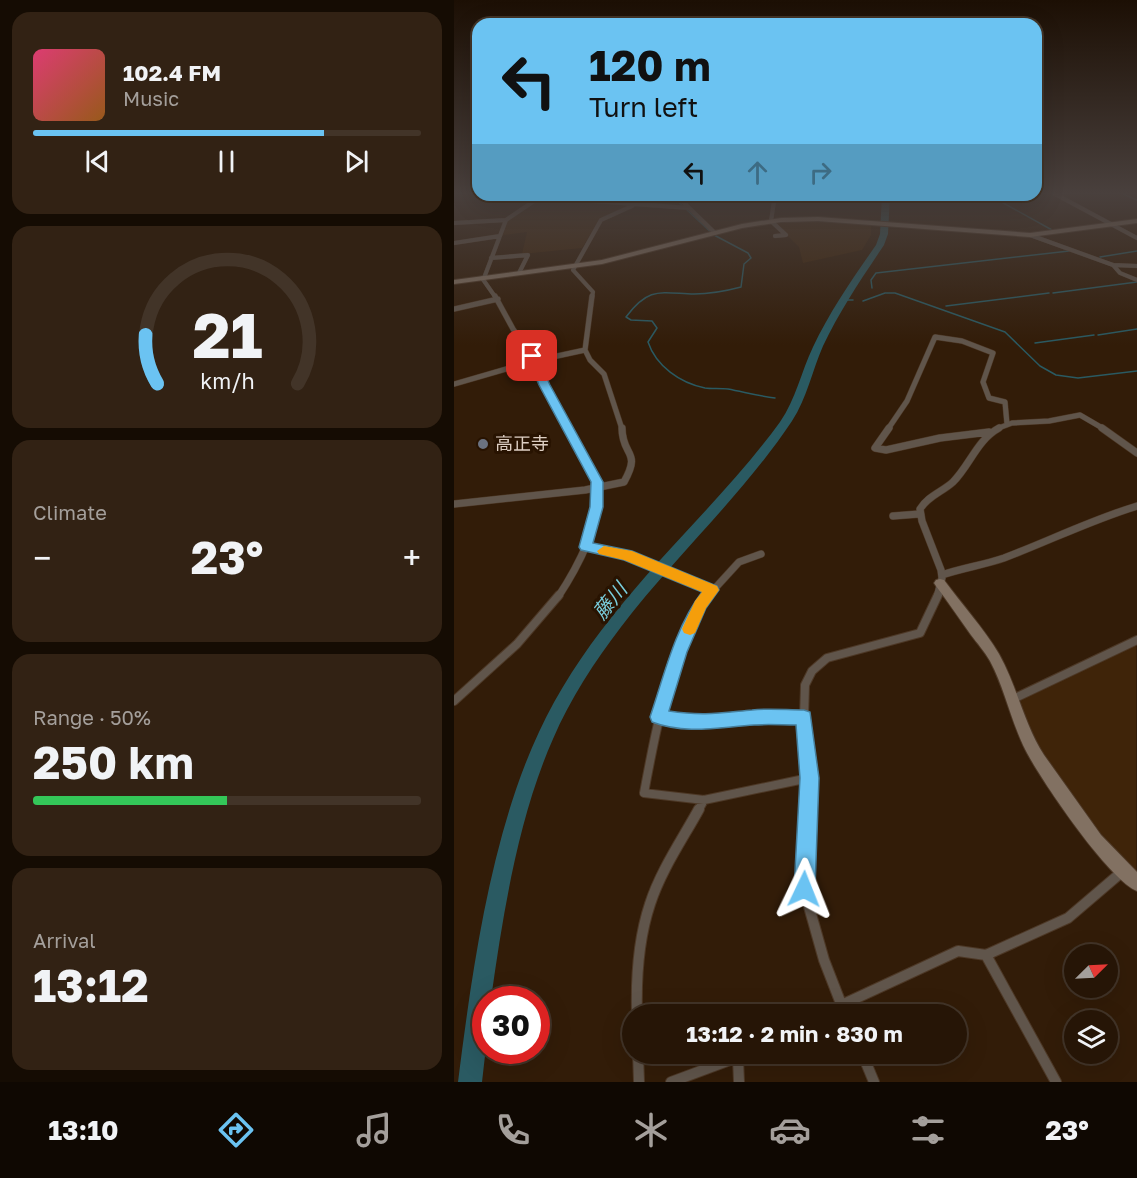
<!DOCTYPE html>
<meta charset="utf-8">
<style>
:root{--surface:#261506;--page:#322214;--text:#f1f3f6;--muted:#a49f9b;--line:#423428;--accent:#6bc3f2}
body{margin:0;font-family:"Golos Text","Noto Sans JP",sans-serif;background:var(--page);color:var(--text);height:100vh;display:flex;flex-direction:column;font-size:22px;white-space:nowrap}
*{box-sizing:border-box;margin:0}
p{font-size:20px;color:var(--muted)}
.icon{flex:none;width:33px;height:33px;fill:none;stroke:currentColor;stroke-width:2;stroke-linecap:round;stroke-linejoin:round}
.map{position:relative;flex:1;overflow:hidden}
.drawer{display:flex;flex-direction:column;gap:12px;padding:12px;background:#150c03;width:454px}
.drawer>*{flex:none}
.guide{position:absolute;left:18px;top:18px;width:570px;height:183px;border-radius:18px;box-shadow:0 6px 24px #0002,0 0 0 2px var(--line);background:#6bc3f2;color:#111;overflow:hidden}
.needle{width:39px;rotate:66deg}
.fabs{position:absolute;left:610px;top:944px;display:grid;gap:12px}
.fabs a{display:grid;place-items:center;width:54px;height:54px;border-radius:50%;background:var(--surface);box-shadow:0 6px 24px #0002,0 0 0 2px var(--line);font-size:30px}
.speed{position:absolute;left:18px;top:986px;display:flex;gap:12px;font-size:30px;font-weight:700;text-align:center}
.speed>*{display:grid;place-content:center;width:78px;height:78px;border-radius:50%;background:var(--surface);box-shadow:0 6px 24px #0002,0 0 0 2px var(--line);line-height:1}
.speed .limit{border:9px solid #d22;background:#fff;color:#111}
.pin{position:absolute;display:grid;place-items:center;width:51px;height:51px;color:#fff;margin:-26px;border-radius:12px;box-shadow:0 3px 9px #0006}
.me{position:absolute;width:66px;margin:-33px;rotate:2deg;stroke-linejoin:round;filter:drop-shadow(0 0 4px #0008)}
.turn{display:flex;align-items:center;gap:21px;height:126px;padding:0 18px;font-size:27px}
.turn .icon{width:78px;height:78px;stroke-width:2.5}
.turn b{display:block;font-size:42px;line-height:51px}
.lanes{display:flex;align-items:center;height:57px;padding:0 18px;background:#0003;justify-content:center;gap:30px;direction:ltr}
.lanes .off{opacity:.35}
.big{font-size:45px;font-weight:700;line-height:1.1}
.drawer .tile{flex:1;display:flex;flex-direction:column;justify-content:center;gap:9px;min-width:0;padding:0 21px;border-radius:18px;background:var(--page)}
.drawer .dial{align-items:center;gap:0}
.dial svg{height:156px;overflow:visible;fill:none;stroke:var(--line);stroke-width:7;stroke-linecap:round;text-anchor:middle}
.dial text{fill:var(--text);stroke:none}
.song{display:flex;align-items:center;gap:18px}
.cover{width:72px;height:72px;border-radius:9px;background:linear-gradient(135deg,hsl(340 70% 55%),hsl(30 70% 35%))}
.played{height:6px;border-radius:3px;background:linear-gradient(90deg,var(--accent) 75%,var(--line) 75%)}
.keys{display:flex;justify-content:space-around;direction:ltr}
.heat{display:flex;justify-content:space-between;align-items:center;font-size:33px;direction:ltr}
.charge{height:9px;border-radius:4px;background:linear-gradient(90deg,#34c759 50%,var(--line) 0)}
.trip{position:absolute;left:168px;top:1004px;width:345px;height:60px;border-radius:30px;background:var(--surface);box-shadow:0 6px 24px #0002,0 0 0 2px var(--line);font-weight:700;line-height:60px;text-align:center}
.tabs{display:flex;height:96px;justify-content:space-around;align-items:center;background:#0f0802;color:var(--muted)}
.tabs .icon{width:42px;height:42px}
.tabs .selected{color:var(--accent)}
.tabs b{font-size:27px;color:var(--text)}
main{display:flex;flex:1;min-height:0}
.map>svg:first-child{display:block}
.built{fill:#3f2409}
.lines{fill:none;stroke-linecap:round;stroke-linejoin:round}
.stream{stroke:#2a5a62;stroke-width:1.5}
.river{fill:#2a5a62;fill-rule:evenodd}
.street-far4-casing{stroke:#4d3826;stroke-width:4.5}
.street-far3-casing{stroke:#4d3826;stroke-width:6}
.street-far2-casing{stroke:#4d3826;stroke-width:8}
.street-far1-casing{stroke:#4d3826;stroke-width:10}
.street-casing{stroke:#4d3826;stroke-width:12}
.secondary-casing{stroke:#4d3826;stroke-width:2}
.street-far4{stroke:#60554b;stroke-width:4}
.street-far3{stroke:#60554b;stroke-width:5}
.street-far2{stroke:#60554b;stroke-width:7}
.street-far1{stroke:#60554b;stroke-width:8}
.street{stroke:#60554b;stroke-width:10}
.secondary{fill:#827162;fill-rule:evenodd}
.route{fill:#6bc3f2;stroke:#467f9d;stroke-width:1.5}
.slow{fill:#f59e0b}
.worship-dot{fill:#6b7280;stroke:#281301;stroke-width:2}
.labels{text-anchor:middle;stroke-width:6;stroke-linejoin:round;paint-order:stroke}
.poi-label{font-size:18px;fill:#ddcec2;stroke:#281301;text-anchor:start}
.water-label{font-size:20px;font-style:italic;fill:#7acedc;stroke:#281301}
</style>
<main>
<section class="drawer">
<div class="tile">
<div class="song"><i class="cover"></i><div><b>102.4 FM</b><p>Music</p></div></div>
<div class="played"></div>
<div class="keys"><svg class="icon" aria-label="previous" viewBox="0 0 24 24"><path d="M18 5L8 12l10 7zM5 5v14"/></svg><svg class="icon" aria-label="pause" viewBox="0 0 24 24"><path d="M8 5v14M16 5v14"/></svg><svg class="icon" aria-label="next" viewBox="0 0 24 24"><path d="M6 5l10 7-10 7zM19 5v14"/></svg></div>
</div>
<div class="tile dial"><svg viewBox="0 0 100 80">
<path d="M14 69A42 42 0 1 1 86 69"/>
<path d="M14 69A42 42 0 0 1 8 44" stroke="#6bc3f2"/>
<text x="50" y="56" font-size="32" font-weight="700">21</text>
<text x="50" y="72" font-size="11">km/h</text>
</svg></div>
<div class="tile"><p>Climate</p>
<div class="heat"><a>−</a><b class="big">23°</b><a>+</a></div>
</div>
<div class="tile"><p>Range · 50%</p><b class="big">250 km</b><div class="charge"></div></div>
<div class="tile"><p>Arrival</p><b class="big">13:12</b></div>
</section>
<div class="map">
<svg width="683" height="1082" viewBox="0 0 683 1082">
<rect width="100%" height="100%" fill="#321c08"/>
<!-- built -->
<path class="built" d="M87 198 175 205V206L146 218 128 248 68 254 73 232 49 235 54 220Z
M359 220 417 224V235L408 250 349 263 345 247 320 222Z
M682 643V875L656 851 583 750 566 703 567 699Z"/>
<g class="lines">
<!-- stream -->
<path class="stream" d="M669 194 683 200
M217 195 260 235 294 253 297 258 290 264 287 287C272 291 256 294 240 294 207 293 195 286 172 317L177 320 198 321 203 328 194 342C202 366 226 383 251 388 258 389 266 388 274 389 290 392 305 396 321 398
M535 195 598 230
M646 257 683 251
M418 288 417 280 422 273 615 251
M599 293 683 282
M392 300H399
M409 301 431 293H441L551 332 586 366 602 375 624 378 683 371
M492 306 595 293
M644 335 683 329
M581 343 640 335"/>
<!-- river -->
<path class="river" d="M428 195H436L434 234 430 245C408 278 386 310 369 346 358 371 353 398 338 421 288 496 221 556 167 627 141 661 116 699 99 739 64 818 49 914 37 999H32V1047L28 1082H4C18 971 37 834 85 732 104 691 129 653 157 618 210 550 275 492 326 422 342 399 347 372 359 347 376 311 399 278 422 245L426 234Z"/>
<!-- street-far4 casing -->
<g class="street-far4-casing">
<path id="street-far4" d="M601 194 683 238
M57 195 235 208
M222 195 261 233
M321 195 317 221 332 235 321 236
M0 223 52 220 86 197
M576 235 659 265 683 266
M0 243 46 236
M37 258 74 255 65 273
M659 265 666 273 683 280
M28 278 42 298
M30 278 52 220
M138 298 139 292 119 270 147 220 178 206 189 195"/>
</g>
<!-- street-far3 casing -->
<g class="street-far3-casing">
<path id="street-far3" d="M41 296 59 329 78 356 90 385 114 429
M138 296 131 350 136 360 150 374 168 429
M0 309 44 299
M0 384 80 361 131 350
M434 429 453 401 481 337 508 341 539 353 529 382 535 398 551 402 553 424
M542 429 558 423 595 421 626 415 650 429"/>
</g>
<!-- street-far2 casing -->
<g class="street-far2-casing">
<path id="street-far2" d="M435 428 421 448 432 450 486 438 535 432
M648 428 683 453
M0 504 131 490 170 482C188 450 168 457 168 428
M439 516 465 514
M131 547 173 555 258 590
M488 575C508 568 530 565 550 558 595 541 637 520 683 506
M104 597C122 570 150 519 144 485 140 468 122 444 113 428
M253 597 285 562 307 554
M483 597 488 578 487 570 468 521 466 509C474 496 488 492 499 482 516 465 523 440 545 428"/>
</g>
<!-- street-far1 casing -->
<g class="street-far1-casing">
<path id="street-far1" d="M255 595C244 607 239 621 232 636 210 686 200 739 190 793L250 800 355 778
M559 699 683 640
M0 701 63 644 105 595
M204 717 242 722 300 717 350 718
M244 811 250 800
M354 811 355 778 350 718 351 685 358 671 373 658 466 633 484 595"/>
</g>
<!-- street casing -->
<g class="street-casing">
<path id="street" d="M354 809 350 889 370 960 391 1014
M532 955 602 1082
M183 1014C182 979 185 937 196 904 207 870 228 840 245 809
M368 1014 504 951 532 955 614 918 669 871
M184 1053 185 1082
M408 1053 420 1082
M284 1059 285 1082
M217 1082 295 1053"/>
</g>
<!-- secondary casing -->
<g class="secondary-casing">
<path id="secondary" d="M364 217 576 233 683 219V223L576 237 364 221 327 222 288 228 148 264 0 284V280L148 260 288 224 327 218Z
M486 579 490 580C507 603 531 630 545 654 563 686 570 724 590 755L647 835 683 872V891C654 879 587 780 572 751 557 722 551 689 536 661 531 652 523 643 517 635 505 618 494 602 482 586L480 583 482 580Z"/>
</g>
<!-- street-far4 -->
<use href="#street-far4" class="street-far4"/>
<!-- street-far3 -->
<use href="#street-far3" class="street-far3"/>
<!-- street-far2 -->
<use href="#street-far2" class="street-far2"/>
<!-- street-far1 -->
<use href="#street-far1" class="street-far1"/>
<!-- street -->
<use href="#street" class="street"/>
<!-- secondary -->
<use href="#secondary" class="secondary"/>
</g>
<!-- sky -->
<linearGradient id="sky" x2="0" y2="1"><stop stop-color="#1c0f04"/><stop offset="0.56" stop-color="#49403d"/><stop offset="1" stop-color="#49403d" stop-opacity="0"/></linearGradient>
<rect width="683" height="345" fill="url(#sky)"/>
<!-- route -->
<path class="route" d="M75 353 83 356 96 385 149 482V507L139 543 178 551 263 586 265 590 252 608 233 652 215 711C249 716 265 713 298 710 315 708 333 710 350 710L356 712 365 778 361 889 358 896 350 899 343 896 340 889 346 778 342 725C328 725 314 724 300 725 266 727 232 735 198 722L196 717C210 676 221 627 248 592L170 560 127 550 125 547 136 507 137 482 85 385 73 356Z"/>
<!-- slow -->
<path class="slow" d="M150 546 178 551 263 586 265 590 252 608 241 633 236 635 230 633 228 629 241 601 248 592 170 560 145 554 143 551Z"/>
<!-- markers -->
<circle class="worship-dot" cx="29" cy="444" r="6"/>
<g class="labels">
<!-- poi labels -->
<g class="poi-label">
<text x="41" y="450">高正寺</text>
</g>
<!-- water labels -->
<g class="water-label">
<text transform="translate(156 601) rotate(-51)" y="7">藤川</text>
</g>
</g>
</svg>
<div class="fabs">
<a><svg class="needle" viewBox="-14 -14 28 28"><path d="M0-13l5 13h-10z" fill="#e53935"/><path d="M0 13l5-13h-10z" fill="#a49f9b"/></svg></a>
<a><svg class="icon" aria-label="layers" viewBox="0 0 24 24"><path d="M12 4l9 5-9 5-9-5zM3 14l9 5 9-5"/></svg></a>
</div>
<div class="speed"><div class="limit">30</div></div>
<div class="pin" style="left:78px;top:356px;background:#d93025"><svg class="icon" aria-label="arrive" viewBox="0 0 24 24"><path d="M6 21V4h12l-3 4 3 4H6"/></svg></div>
<svg class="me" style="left:350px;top:889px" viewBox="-20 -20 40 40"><path d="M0-17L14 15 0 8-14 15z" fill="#6bc3f2" stroke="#fff" stroke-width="4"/></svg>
<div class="trip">13:12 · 2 min · 830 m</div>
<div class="guide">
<div class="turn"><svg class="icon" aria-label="left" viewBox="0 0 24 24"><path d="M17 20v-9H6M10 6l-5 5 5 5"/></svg><div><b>120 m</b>Turn left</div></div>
<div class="lanes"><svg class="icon" aria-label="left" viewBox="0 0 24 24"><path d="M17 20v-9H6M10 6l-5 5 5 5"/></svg><svg class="icon off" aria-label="ahead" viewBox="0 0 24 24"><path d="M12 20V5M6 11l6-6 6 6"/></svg><svg class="icon off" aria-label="right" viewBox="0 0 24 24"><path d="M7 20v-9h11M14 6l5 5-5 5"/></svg></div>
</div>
</div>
</main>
<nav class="tabs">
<b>13:10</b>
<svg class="icon selected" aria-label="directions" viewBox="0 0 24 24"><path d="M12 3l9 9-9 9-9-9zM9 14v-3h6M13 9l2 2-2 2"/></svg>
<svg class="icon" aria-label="music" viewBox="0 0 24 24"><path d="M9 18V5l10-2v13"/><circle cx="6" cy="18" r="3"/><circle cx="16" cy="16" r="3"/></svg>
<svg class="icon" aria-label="phone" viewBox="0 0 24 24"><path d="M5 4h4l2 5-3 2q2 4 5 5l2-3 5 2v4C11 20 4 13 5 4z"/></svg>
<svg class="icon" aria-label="climate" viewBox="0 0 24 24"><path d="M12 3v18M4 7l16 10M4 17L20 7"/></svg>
<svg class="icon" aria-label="car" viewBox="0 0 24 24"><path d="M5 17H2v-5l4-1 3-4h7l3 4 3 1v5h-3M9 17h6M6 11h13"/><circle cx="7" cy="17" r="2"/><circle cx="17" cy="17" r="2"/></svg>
<svg class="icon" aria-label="filters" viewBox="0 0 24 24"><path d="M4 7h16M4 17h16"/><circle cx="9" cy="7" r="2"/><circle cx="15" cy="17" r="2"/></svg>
<b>23°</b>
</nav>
